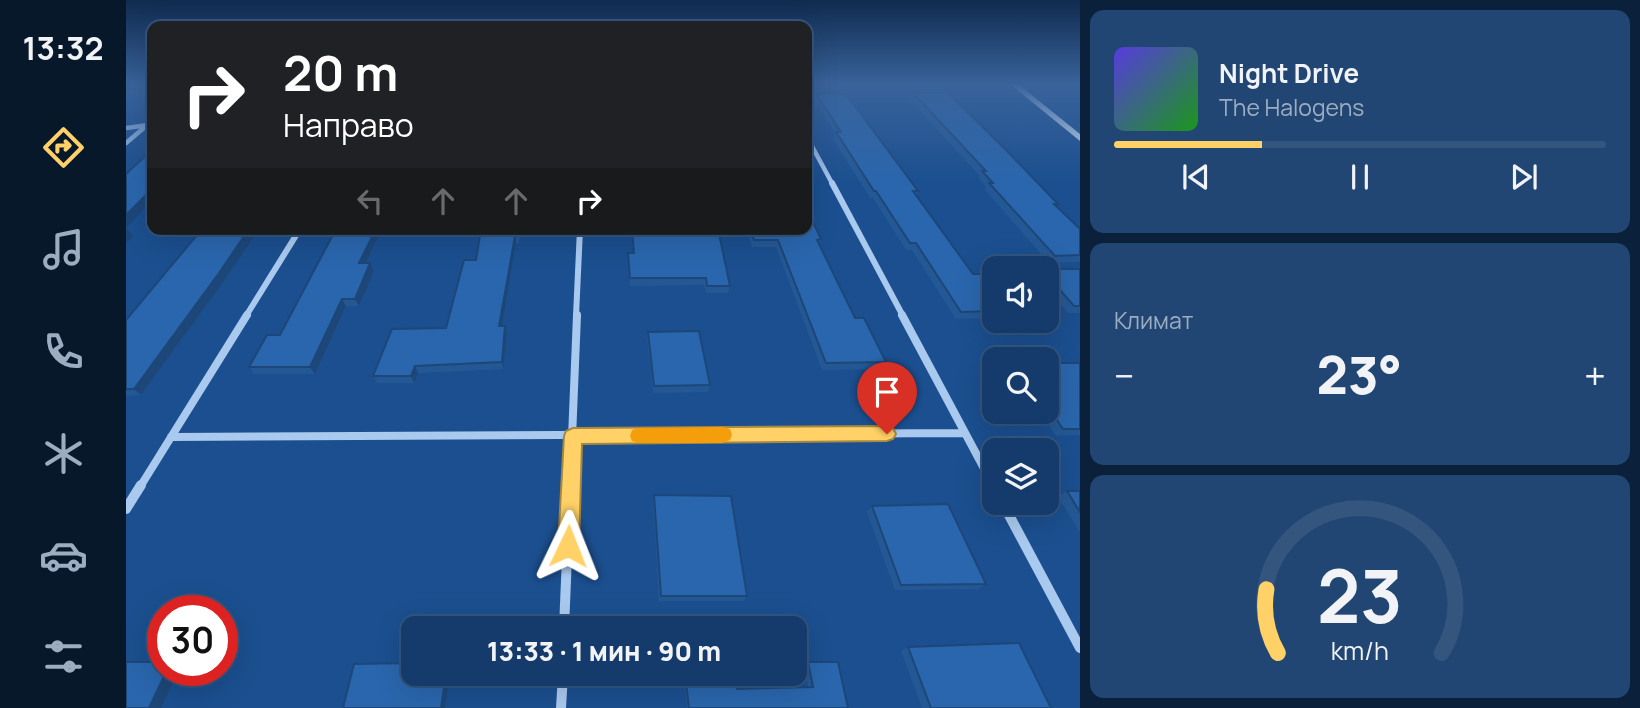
<!DOCTYPE html>
<html lang="ru">
<meta charset="utf-8">
<style>
:root{--surface:#143b6b;--page:#214673;--text:#f1f3f6;--muted:#9dadc1;--line:#33557e;--accent:#ffd166}
body{margin:0;font-family:Manrope,sans-serif;background:var(--page);color:var(--text);height:100vh;display:flex;flex-direction:column;font-size:26px;white-space:nowrap}
*{box-sizing:border-box;margin:0}
p{font-size:23px;color:var(--muted)}
.icon{flex:none;width:38px;height:38px;fill:none;stroke:currentColor;stroke-width:2;stroke-linecap:round;stroke-linejoin:round}
.map{position:relative;flex:1;overflow:hidden}
.panel{display:flex;flex-direction:column;gap:10px;padding:10px;background:#0b203b;width:560px}
.panel>*{flex:none}
.top-card{position:absolute;left:21px;top:21px;width:665px;height:214px;border-radius:14px;box-shadow:0 7px 28px #0002,0 0 0 2px var(--line);background:#202124;color:#fff;overflow:hidden}
.tools{position:absolute;left:856px;top:256px;display:grid;gap:14px}
.tools a{display:grid;place-items:center;width:77px;height:77px;border-radius:14px;background:var(--surface);box-shadow:0 7px 28px #0002,0 0 0 2px var(--line);font-size:35px}
.speed{position:absolute;left:21px;top:595px;display:flex;gap:14px;font-size:35px;font-weight:700;text-align:center}
.speed>*{display:grid;place-content:center;width:91px;height:91px;border-radius:50%;background:var(--surface);box-shadow:0 7px 28px #0002,0 0 0 2px var(--line);line-height:1}
.speed .limit{border:10px solid #d22;background:#fff;color:#111}
.pin{position:absolute;display:grid;place-items:center;width:60px;height:60px;color:#fff;margin:-72px -30px;border-radius:50% 50% 50% 0;rotate:-45deg;box-shadow:0 0 7px #0007}
.pin .icon{rotate:45deg}
.me{position:absolute;width:77px;margin:-38px;rotate:2deg;stroke-linejoin:round;filter:drop-shadow(0 0 5px #0008)}
.turn{display:flex;align-items:center;gap:24px;height:147px;padding:0 21px;font-size:32px}
.turn .icon{width:91px;height:91px;stroke-width:2.5}
.turn b{display:block;font-size:49px;line-height:60px}
.lanes{display:flex;align-items:center;height:66px;padding:0 21px;background:#0003;justify-content:center;gap:35px;direction:ltr}
.lanes .off{opacity:.35}
.big{font-size:52px;font-weight:800;line-height:1.1}
.panel .widget{flex:1;display:flex;flex-direction:column;justify-content:center;gap:10px;min-width:0;padding:0 24px;border-radius:14px;background:var(--page)}
.panel .dial{align-items:center;gap:0}
.dial svg{height:182px;overflow:visible;fill:none;stroke:var(--line);stroke-width:7;stroke-linecap:round;text-anchor:middle}
.dial text{fill:var(--text);stroke:none}
.song{display:flex;align-items:center;gap:21px}
.cover{width:84px;height:84px;border-radius:10px;background:linear-gradient(135deg,hsl(250 70% 55%),hsl(120 70% 35%))}
.played{height:7px;border-radius:4px;background:linear-gradient(90deg,var(--accent) 30%,var(--line) 30%)}
.keys{display:flex;justify-content:space-around;direction:ltr}
.heat{display:flex;justify-content:space-between;align-items:center;font-size:38px;direction:ltr}
.trip{position:absolute;left:275px;top:616px;width:406px;height:70px;border-radius:14px;background:var(--surface);box-shadow:0 7px 28px #0002,0 0 0 2px var(--line);font-weight:800;line-height:70px;text-align:center}
main{display:flex;flex:1;min-height:0}
.tabs{display:flex;flex-direction:column;width:126px;justify-content:space-around;align-items:center;background:#08182b;color:var(--muted)}
.tabs .icon{width:49px;height:49px}
.tabs .on{color:var(--accent)}
.tabs b{font-size:32px;color:var(--text)}
.map>svg:first-child{display:block}
.lines{fill:none;stroke-linecap:round;stroke-linejoin:round}
.street-far3{stroke:#a9c9ee;stroke-width:4.5}
.street-far2{stroke:#a9c9ee;stroke-width:6}
.street-far1{stroke:#a9c9ee;stroke-width:8}
.street{stroke:#a9c9ee;stroke-width:10}
.secondary{fill:#d6e6fa;fill-rule:evenodd}
.wall{fill:#245895}
.shaded-wall{fill:#1d4779}
.building{fill:#2a66ad;stroke:#1d4779;stroke-width:2}
.route{fill:#ffd166;stroke:#a68842;stroke-width:2}
.slow{fill:#f59e0b}
</style>
<main>
<nav class="tabs">
<b>13:32</b>
<svg class="icon on" aria-label="directions" viewBox="0 0 24 24"><path d="M12 3l9 9-9 9-9-9zM9 14v-3h6M13 9l2 2-2 2"/></svg>
<svg class="icon" aria-label="music" viewBox="0 0 24 24"><path d="M9 18V5l10-2v13"/><circle cx="6" cy="18" r="3"/><circle cx="16" cy="16" r="3"/></svg>
<svg class="icon" aria-label="phone" viewBox="0 0 24 24"><path d="M5 4h4l2 5-3 2q2 4 5 5l2-3 5 2v4C11 20 4 13 5 4z"/></svg>
<svg class="icon" aria-label="climate" viewBox="0 0 24 24"><path d="M12 3v18M4 7l16 10M4 17L20 7"/></svg>
<svg class="icon" aria-label="car" viewBox="0 0 24 24"><path d="M5 17H2v-5l4-1 3-4h7l3 4 3 1v5h-3M9 17h6M6 11h13"/><circle cx="7" cy="17" r="2"/><circle cx="17" cy="17" r="2"/></svg>
<svg class="icon" aria-label="filters" viewBox="0 0 24 24"><path d="M4 7h16M4 17h16"/><circle cx="9" cy="7" r="2"/><circle cx="15" cy="17" r="2"/></svg>
</nav>
<div class="map">
<svg width="954" height="708" viewBox="0 0 954 708">
<rect width="100%" height="100%" fill="#1b4f8f"/>
<g class="lines">
<!-- street-far3 -->
<path class="street-far3" d="M0 128 22 125
M681 137 707 185
M0 143 26 121"/>
<!-- street-far2 -->
<path class="street-far2" d="M706 183 777 316
M120 316 174 229
M450 316 454 229"/>
<!-- street-far1 -->
<path class="street-far1" d="M776 315 868 487
M45 437 839 433
M14 487 121 315
M444 487 451 315"/>
<!-- street -->
<path class="street" d="M876 502 954 648
M0 509 15 485
M438 628 444 485
M435 708 437 674"/>
<!-- secondary -->
<path class="secondary" d="M884 84H892L954 134V141Z"/>
</g>
<!-- wall -->
<path class="wall" d="M0 84H26V90L20 95H0Z
M787 93 932 204 931 206 954 229V262L923 263 859 190 860 187 852 178 854 176 784 100Z
M690 94 792 191 790 195 847 274 868 279V318L830 319 786 250H780L747 198H744L707 139 709 133 688 100Z
M76 229H133L98 281 15 395 0 396V320Z
M206 229H256L240 263 248 271 233 306H220L189 374H128L123 367 154 335 209 231H207Z
M355 229H395L393 243H390L376 326 381 333 377 369 292 373 288 383H251L247 376 320 328 350 260Z
M505 229H592L604 286 602 293H580L578 285 504 286 502 253H507Z
M620 229H681L695 239 693 245 729 318 760 362 755 369 696 370 650 247H626Z
M920 269H954V313H942L920 288Z
M522 332 584 385 582 392 527 393 521 339Z
M920 363H954V435L930 436 913 411H920Z
M941 491H954V532L932 497Z
M528 495 621 596 618 601H533L527 501Z
M746 506 860 584 852 589 769 590 741 512Z
M782 647 925 708H796L775 651Z
M682 662 722 708H561L557 675 558 674H608L611 689 682 687 678 665Z"/>
<!-- shaded-wall -->
<path class="shaded-wall" d="M22 84H26V90L20 95 16 88Z
M26 189V201L0 228V215Z
M1 229 7 236 0 243V230Z
M123 229H133L98 281 15 395 8 389Z
M250 229H256L236 271 233 263Z
M389 236 390 243 375 333 373 326Z
M244 263 248 271 233 306 229 299Z
M216 299 220 306 189 374 184 367Z
M379 326 381 333 377 369 376 362Z
M289 366 292 373 288 383 285 376Z
M41 670H53L35 708H23Z
M320 674H324L319 708H315Z"/>
<!-- building -->
<path class="building" d="M0 84H22L16 88H0Z
M787 93H822L880 150 932 204H928L954 229V255L929 256 863 183H867L856 171H860Z
M690 94H720L792 191H787L847 274H864L868 279V311L835 312 790 243H784L750 191H748L710 132H715Z
M26 150V189L0 215V174Z
M681 209 695 239 691 240 729 318H738L760 362 700 363 652 240H628L624 229H681Z
M76 229H123L93 273 8 389H0V320Z
M210 229H250L233 263H244L229 299H216L184 367H123L141 335H154Z
M355 229H393L392 235 389 236 373 326H379L376 362 289 366 285 376H247L266 329 320 328 338 260H350Z
M506 229H592L604 286H581L580 278H504L502 253H508Z
M920 269H954V306H948L920 274Z
M573 331 584 385 528 386 522 332Z
M920 363H954V429H937L920 404Z
M941 491H954V512Z
M528 495 605 496 621 596H535Z
M822 504 860 584 775 585 746 506Z
M893 643 925 708H805L782 647Z
M0 662H37V670H41L23 708H0Z
M682 662H712L722 708H563L559 674H608L611 689 687 687Z
M287 663V674H320L315 708H217L228 664Z"/>
<!-- sky -->
<linearGradient id="sky" x2="0" y2="1"><stop stop-color="#0f2b4f"/><stop offset="0.46" stop-color="#39639b"/><stop offset="1" stop-color="#39639b" stop-opacity="0"/></linearGradient>
<rect width="954" height="183" fill="url(#sky)"/>
<!-- route -->
<path class="route" d="M761 426 767 428 770 434 767 439 761 441 456 444 453 546 449 553 442 556 435 553 432 546 438 436 440 431 447 428Z"/>
<!-- slow -->
<path class="slow" d="M597 427 604 429 606 435 604 440 597 443H513L506 441 504 436 506 430 513 428Z"/>
</svg>
<div class="tools">
<a><svg class="icon" aria-label="sound" viewBox="0 0 24 24"><path d="M4 9h4l5-4v14l-5-4H4zM17 9q2 3 0 6"/></svg></a>
<a><svg class="icon" aria-label="search" viewBox="0 0 24 24"><circle cx="10" cy="10" r="6"/><path d="M15 15l6 6"/></svg></a>
<a><svg class="icon" aria-label="layers" viewBox="0 0 24 24"><path d="M12 4l9 5-9 5-9-5zM3 14l9 5 9-5"/></svg></a>
</div>
<div class="speed"><div class="limit">30</div></div>
<div class="pin" style="left:761px;top:434px;background:#d93025"><svg class="icon" aria-label="arrive" viewBox="0 0 24 24"><path d="M6 21V4h12l-3 4 3 4H6"/></svg></div>
<svg class="me" style="left:442px;top:546px" viewBox="-20 -20 40 40"><path d="M0-17L14 15 0 8-14 15z" fill="#ffd166" stroke="#fff" stroke-width="4"/></svg>
<div class="trip">13:33 · 1 мин · 90 m</div>
<div class="top-card">
<div class="turn"><svg class="icon" aria-label="right" viewBox="0 0 24 24"><path d="M7 20v-9h11M14 6l5 5-5 5"/></svg><div><b>20 m</b>Направо</div></div>
<div class="lanes"><svg class="icon off" aria-label="left" viewBox="0 0 24 24"><path d="M17 20v-9H6M10 6l-5 5 5 5"/></svg><svg class="icon off" aria-label="ahead" viewBox="0 0 24 24"><path d="M12 20V5M6 11l6-6 6 6"/></svg><svg class="icon off" aria-label="ahead" viewBox="0 0 24 24"><path d="M12 20V5M6 11l6-6 6 6"/></svg><svg class="icon" aria-label="right" viewBox="0 0 24 24"><path d="M7 20v-9h11M14 6l5 5-5 5"/></svg></div>
</div>
</div>
<section class="panel">
<div class="widget">
<div class="song"><i class="cover"></i><div><b>Night Drive</b><p>The Halogens</p></div></div>
<div class="played"></div>
<div class="keys"><svg class="icon" aria-label="previous" viewBox="0 0 24 24"><path d="M18 5L8 12l10 7zM5 5v14"/></svg><svg class="icon" aria-label="pause" viewBox="0 0 24 24"><path d="M8 5v14M16 5v14"/></svg><svg class="icon" aria-label="next" viewBox="0 0 24 24"><path d="M6 5l10 7-10 7zM19 5v14"/></svg></div>
</div>
<div class="widget"><p>Климат</p>
<div class="heat"><a>−</a><b class="big">23°</b><a>+</a></div>
</div>
<div class="widget dial"><svg viewBox="0 0 100 80">
<path d="M14 69A42 42 0 1 1 86 69"/>
<path d="M14 69A42 42 0 0 1 9 41" stroke="#ffd166"/>
<text x="50" y="56" font-size="32" font-weight="700">23</text>
<text x="50" y="72" font-size="11">km/h</text>
</svg></div>
</section>
</main>
